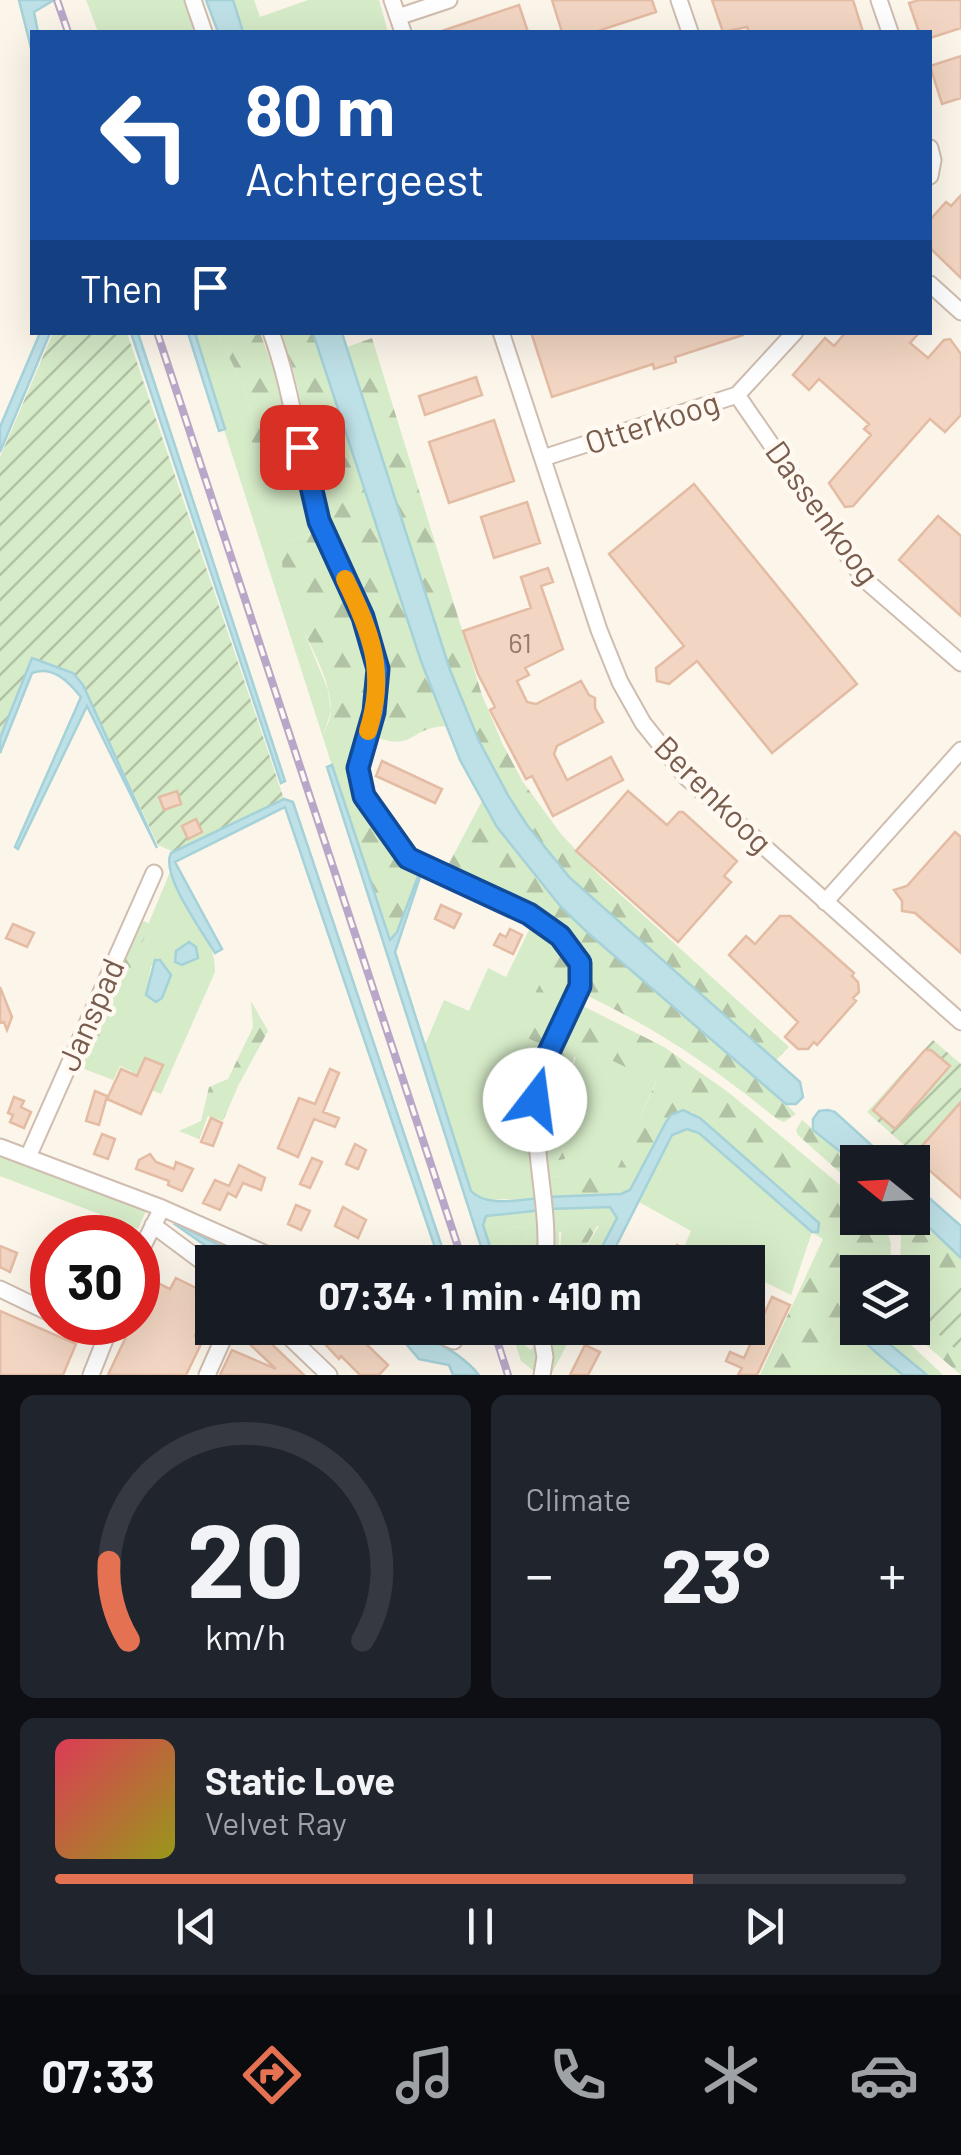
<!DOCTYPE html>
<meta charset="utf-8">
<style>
:root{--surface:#171b24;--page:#20242c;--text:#f1f3f6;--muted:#9ea1a6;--line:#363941;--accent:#e47252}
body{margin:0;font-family:Barlow,sans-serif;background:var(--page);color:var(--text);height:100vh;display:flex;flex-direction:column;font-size:38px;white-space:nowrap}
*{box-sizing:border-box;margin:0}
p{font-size:32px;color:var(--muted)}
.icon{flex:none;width:55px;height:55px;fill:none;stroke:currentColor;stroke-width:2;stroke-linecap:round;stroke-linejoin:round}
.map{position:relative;height:1375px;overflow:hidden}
.details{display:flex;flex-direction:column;gap:20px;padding:20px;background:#0d0f14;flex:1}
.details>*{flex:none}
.banner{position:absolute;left:30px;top:30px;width:902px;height:305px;border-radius:0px;box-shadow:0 10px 40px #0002;background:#1a4fa0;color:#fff;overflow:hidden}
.needle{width:65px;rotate:288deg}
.tools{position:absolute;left:840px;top:1145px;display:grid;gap:20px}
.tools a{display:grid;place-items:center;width:90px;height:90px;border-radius:0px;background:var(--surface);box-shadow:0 10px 40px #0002;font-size:50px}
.speed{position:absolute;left:30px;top:1215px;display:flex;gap:20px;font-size:50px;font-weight:700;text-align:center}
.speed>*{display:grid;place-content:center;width:130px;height:130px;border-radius:50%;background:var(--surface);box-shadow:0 10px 40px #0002;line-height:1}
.speed .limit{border:15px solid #d22;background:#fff;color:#111}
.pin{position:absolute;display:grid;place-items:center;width:85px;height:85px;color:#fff;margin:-42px;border-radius:20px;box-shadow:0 5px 15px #0006}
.me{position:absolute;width:110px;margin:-55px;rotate:15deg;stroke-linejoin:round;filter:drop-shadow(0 0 8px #0008)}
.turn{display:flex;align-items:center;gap:35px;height:210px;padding:0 50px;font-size:45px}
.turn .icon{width:130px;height:130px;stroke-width:2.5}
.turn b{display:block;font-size:70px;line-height:85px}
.then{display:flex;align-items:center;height:95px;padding:0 50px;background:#0003;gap:20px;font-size:38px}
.big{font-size:75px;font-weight:700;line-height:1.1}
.details .widget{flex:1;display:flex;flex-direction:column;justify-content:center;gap:15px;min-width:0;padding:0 35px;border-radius:15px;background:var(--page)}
.details .dial{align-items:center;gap:0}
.dial svg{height:260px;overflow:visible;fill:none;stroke:var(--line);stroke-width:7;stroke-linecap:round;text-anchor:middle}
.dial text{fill:var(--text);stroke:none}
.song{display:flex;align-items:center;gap:30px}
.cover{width:120px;height:120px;border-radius:15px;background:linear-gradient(135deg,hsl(350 70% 55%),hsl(60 70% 35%))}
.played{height:10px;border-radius:5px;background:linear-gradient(90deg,var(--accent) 75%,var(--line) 75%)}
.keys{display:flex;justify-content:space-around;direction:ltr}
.heat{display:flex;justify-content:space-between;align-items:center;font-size:55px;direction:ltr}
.details .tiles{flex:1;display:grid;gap:20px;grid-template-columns:1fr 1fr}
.widget:last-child{grid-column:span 2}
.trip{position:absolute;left:195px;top:1245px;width:570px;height:100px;border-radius:0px;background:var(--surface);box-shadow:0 10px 40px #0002;font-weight:700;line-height:100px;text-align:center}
.tab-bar{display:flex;height:160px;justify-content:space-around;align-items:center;background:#090b0e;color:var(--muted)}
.tab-bar .icon{width:70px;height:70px}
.tab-bar .current{color:var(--accent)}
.tab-bar b{font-size:45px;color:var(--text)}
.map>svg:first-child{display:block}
.green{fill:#d6ebc8;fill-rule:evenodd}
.forest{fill:url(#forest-firs)}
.garden{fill:url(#garden-furrows)}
.water{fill:#bee1e7;stroke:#a5d1d8;stroke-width:2.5}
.building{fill:#f2d5c2;stroke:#e4bba3;stroke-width:2.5}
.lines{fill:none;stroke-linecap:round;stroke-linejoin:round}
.minor-casing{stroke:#cfbdaf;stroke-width:19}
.minor{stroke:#fff;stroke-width:15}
.rail-casing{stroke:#b8a7c8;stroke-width:8}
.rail{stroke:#fff9f1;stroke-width:4;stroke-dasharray:11;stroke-linecap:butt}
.route-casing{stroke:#114b97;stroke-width:25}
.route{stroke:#1a73e8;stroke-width:18}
.slow{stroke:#f59e0b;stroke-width:18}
.labels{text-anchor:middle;stroke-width:9;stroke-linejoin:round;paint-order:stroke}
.number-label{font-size:28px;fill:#967a6a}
.street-label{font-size:32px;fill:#785c4d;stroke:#fff9f1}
</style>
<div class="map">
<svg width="961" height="1375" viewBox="0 0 961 1375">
<defs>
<pattern id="forest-firs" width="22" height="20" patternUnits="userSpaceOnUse" patternTransform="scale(2.5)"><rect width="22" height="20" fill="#d6ebc8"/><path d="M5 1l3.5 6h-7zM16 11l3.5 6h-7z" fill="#b2c2a5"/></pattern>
<pattern id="garden-furrows" width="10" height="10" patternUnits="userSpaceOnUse" patternTransform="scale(2.5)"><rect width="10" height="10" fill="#d6ebc8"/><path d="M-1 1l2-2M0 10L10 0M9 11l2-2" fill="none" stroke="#b2c2a5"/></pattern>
</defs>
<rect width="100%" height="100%" fill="#fcf5ea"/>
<!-- green -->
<path class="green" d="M86 0H190L201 32H98Z
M233 0H254L260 17 308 0H379L388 32H243Z
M193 333H217C235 371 262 411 249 454L274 468 294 450 313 533 284 543 292 602 328 690 331 711 324 733 359 747 354 780 337 781Z
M170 872C184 905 216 936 215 972L161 1094 129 1081 133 1072 120 1066 113 1080 79 1067 94 1034 102 1036ZM160 960 170 972 156 1002 146 995 151 966Z
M532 924 560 943 572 961 556 953 547 1047 542 1198 483 1200 471 1191 425 1045 444 1000 469 1011 488 968 506 977Z
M560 1035 656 1081 616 1173 547 1177 545 1163 565 1159C559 1123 563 1092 576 1058L556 1045Z
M693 1129 812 1232 791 1295 748 1274V1262H722L685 1245 691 1231 639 1202 673 1135 679 1131Z
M0 1157 147 1209 138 1229 0 1176Z
M610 1207 617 1217 594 1262H577L599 1226 559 1232V1262H549V1209Z
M543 1210 542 1262H527L526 1229 516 1226 503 1232 511 1262H495L483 1225 486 1216Z
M857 1289C855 1299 848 1310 851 1321 857 1342 887 1361 903 1375H812L838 1320Z
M523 1328H537L538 1374 521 1361 513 1336 531 1350 535 1345Z
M543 1328H560L551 1339 559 1342 575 1329 551 1375H546Z
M870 1328H893L943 1375H927Z"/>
<!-- forest -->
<path class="forest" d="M217 333H260L282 391 294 450 264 474 249 454C262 411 235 371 217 333Z
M279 333H313L421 661 445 726C406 729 416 752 372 736 408 639 338 582 318 496 305 441 304 385 279 333Z
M372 338 482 695 503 745 523 782 561 834 601 877 789 1047 776 1060 570 878 527 825 509 797 479 741 450 670 347 347Z
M313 533C331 572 374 644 371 686 370 706 363 727 359 747L324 734C326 727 331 718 331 711 333 662 270 597 284 543Z
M354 780 421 870 392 941 337 781Z
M482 801 497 827 561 907 786 1104 796 1114 784 1122 777 1119C714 1068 664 1033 590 997L585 992 562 932 445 871Z
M141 920 150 924 102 1037 94 1034Z
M556 953 572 961 579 978 547 1047 515 1032Z
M251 1001 268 1031 238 1086 223 1121 208 1116 199 1139 179 1131 201 1121 209 1087 228 1079 253 1027Z
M579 1004 664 1047 728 1092 857 1199 858 1218 883 1220 891 1243 890 1272 870 1269 868 1272H858L857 1289 838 1320 812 1375H760L823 1239 813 1233 817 1231 692 1112H677L666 1122 631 1190 621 1194 548 1197 547 1177 616 1172 656 1082 560 1035Z
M556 1045 574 1054C574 1064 569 1074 566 1085 561 1111 561 1133 565 1159L545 1163 539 1113Z
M802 1120 857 1165V1188L798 1135 796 1130Z
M913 1212 961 1258V1287L951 1279 919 1316 961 1354V1375L906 1328H912V1272H900L901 1236 891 1218H912Z
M600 1221 577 1262H559L562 1225Z
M516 1226 526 1229 527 1262H511L503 1232Z"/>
<!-- garden -->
<path class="garden" d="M53 333H127L284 799 174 852 158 845 83 685 32 658 0 738V457Z
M933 1040 961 1064V1196L867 1112Z
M951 1279 961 1287V1354L918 1316Z"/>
<!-- water -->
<path class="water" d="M19 0H54L34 12 38 32H32V52Z
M206 0H233L243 32H218Z
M40 333H50L0 452V427Z
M131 333H138L285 781 281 783Z
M188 333H195L225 429 219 431Z
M313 333H342L450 670 479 741 509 797 527 825 570 878 800 1082 803 1097 796 1104H786L588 933 561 907 497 827 460 760 421 661Z
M32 658 73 673 83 685 157 848 87 706 18 849 15 847 81 697C69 682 53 665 32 673L0 753V738Z
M332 765 390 940 397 932 419 874H421L395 952 471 1191C487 1208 520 1199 542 1198L543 1210 486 1216 483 1225 495 1262H486L327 767Z
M284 799 293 802 447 1262H440L285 807 175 862 222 949 215 953C203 932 160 875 171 853Z
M189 942 196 947 198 958 182 965 175 962 176 951Z
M155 960H160L171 975 162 998 156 1002 146 995Z
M683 1110 700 1118 819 1223 818 1232H812L699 1133 687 1129 672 1135 608 1262H594L617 1218 610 1207 549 1209 548 1197 621 1194 630 1190 666 1122 671 1115Z
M828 1110 835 1112 890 1162 857 1165 813 1130V1119L819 1111Z
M912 1183 961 1226V1258L913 1212Z
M176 1225H178L254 1262H229Z
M857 1293 858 1328H870L927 1375H903C876 1351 839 1332 857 1293Z
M380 1328C413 1327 458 1349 479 1375H453L449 1365 419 1359 401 1338Z"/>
<!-- building -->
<path class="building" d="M552 0H652L656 12 595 32H562Z
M712 0H853L863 32H749L747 27 723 32Z
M919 0H961V28L930 38V32H919L909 3Z
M519 5 528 32H442V31Z
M961 56V98L942 104 930 66Z
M961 195V278L930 248V220L946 202 951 206Z
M531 332H743V335L675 357 676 362 654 369 653 364 552 397Z
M846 332H920L910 343 928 358 944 340 950 339 961 354V415L945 432 930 419 853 506 845 507 829 483 871 435 864 429 869 424 819 379 809 390 793 375 825 338 834 346Z
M476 377 482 395 425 415 419 396Z
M494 420 514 481 449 503 429 442Z
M694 484 857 684 772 753 697 661 669 684 657 681 656 668 684 646 609 554Z
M527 502 540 543 494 558 481 517Z
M938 516 961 536V616L899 560Z
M548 568 553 582 541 586 563 649 525 668 529 675 517 681 527 702 536 704 581 681 589 695 595 698V708L603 722 557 746 554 754 567 780 611 757 623 780 553 816 532 776 526 779 490 710 495 707 478 674 463 631 531 608 521 577Z
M382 761 442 789 435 803 376 776Z
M177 791 181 804 164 810 159 797Z
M628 791 667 825 679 812H683L737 861 724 876 731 882 678 942 576 851Z
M196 819 202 832 188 839 182 826Z
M955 832 961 837V953L915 913 902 911V901L894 890 907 886Z
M441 905 461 914 454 928 435 919Z
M780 916H790L854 973 852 976 858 982 859 992 853 998 856 1001 817 1045 814 1042 808 1049H798L785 1037 798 1022 729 955 746 936 755 944Z
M13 924 34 933 27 947 6 938Z
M510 929 522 935 513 954 494 945 500 934 506 937Z
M0 987 12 1017 7 1030 4 1022 0 1023Z
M925 1050H931L950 1066 895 1129 873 1110Z
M145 1058 163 1065 141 1114 107 1099 121 1069 137 1076Z
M330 1069 339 1073 323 1112 339 1118 335 1127 314 1119 298 1157 278 1148 299 1098 315 1104Z
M95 1091 107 1096 99 1125 86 1121Z
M14 1097 24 1101 21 1107 31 1112 24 1128 10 1122 13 1115 8 1113Z
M961 1102V1198L913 1156Z
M211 1118 222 1123 213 1146 201 1142Z
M102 1134 115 1139 108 1159 94 1154Z
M355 1144 366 1150 358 1169 346 1164Z
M150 1154 156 1162 174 1169 176 1162 193 1169 182 1191 168 1185 169 1181 136 1169 139 1160Z
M312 1158 322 1162 310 1188 300 1184Z
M239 1165 265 1178 261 1190 243 1183 236 1197 228 1193 220 1210 203 1203 215 1180 229 1186Z
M296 1205 310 1211 301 1230 288 1224Z
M343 1207 366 1220 358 1238 335 1226Z
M52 1245V1300L38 1294 44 1277 40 1275Z
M677 1245 687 1251 681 1262H668Z
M0 1246 17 1253 10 1272 0 1267Z
M176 1278 212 1296V1318L204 1314 195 1336 203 1340 186 1375H108L133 1322H138V1309L142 1311 156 1282 170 1289Z
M772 1297 790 1305 757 1375H738L742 1368 726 1361 730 1352 744 1358Z
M0 1311 76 1344 63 1375H0Z
M246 1328H255L304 1375H220L232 1350 276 1369 239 1334Z
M310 1328H343L356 1340 359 1337 388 1365 379 1375H360L341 1356 339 1359Z
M585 1345 600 1352 588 1375H570Z"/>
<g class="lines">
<!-- minor casing -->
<g class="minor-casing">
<path id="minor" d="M193 0 204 32
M392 0 403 32
M679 0 690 32
M879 0 890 32
M398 17 449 0
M930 148 933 160 930 176
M930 284 961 312
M271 332C294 394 299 461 320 523 337 573 371 617 378 670 383 710 347 751 361 789 368 805 399 853 414 862 463 891 554 906 580 962 590 986 558 1031 548 1053 519 1119 552 1193 545 1262
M501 332 599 630 620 682 643 723 687 778 961 1022
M737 395 864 579 961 663
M543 458 737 395 795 332
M825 902 961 750
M0 1147 162 1208 284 1262
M28 1157 154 873
M153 1225 212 1269
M138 1256 158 1216
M0 1289 52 1314
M69 1322 105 1340
M280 1328 329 1375
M424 1328 454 1341
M540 1328 545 1357 542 1375
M91 1375 112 1322
M207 1375 228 1328"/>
</g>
<!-- minor -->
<use href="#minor" class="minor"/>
<!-- rail casing -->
<g class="rail-casing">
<path id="rail" d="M57 0 68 32
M157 332 463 1262
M493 1328 508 1375"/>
</g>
<!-- rail -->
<use href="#rail" class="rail"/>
</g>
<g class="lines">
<!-- route casing -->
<g class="route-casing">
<path id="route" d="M302 447 319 521 363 617 378 669 374 712 358 768 364 796 408 858 529 914 560 936 580 963V986L548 1054 535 1100"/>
</g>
<!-- route -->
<use href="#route" class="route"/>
<!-- slow -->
<path class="slow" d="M345 579C371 632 387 672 368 731"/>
</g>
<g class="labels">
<!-- number labels -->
<g class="number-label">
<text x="520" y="653">61</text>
</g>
<!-- street labels -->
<g class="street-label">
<text transform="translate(652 423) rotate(-18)" y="11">Otterkoog</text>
<text transform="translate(822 513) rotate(54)" y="11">Dassenkoog</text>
<text transform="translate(713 795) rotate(45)" y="11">Berenkoog</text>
<text transform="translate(91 1015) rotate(-66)" y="11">Janspad</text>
</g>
</g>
</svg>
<div class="tools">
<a><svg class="needle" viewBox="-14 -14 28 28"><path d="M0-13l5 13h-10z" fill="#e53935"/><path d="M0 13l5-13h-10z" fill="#9ea1a6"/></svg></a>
<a><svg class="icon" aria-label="layers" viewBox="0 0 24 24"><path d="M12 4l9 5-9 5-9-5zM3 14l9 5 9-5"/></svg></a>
</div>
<div class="speed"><div class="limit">30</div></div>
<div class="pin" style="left:302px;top:447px;background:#d93025"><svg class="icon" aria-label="arrive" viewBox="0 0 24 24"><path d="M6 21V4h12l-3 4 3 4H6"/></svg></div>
<svg class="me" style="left:535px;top:1100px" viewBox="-20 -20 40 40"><circle r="19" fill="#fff"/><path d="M0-13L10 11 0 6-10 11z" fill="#1a73e8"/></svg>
<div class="trip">07:34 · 1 min · 410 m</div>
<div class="banner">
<div class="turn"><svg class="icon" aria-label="left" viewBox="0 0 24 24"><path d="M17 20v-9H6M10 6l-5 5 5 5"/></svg><div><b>80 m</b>Achtergeest</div></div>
<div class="then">Then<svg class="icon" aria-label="arrive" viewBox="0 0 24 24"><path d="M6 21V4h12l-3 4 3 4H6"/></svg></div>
</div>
</div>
<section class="details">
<div class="tiles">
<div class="widget dial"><svg viewBox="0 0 100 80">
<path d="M14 69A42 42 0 1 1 86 69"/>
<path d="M14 69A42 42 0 0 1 8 45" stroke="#e47252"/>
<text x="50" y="56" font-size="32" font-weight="700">20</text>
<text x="50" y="72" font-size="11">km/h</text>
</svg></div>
<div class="widget"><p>Climate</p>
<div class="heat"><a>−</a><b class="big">23°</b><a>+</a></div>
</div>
<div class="widget">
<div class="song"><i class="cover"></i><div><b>Static Love</b><p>Velvet Ray</p></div></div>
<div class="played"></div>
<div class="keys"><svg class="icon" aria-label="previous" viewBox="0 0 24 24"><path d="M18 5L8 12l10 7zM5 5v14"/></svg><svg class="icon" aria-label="pause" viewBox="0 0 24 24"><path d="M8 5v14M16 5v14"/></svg><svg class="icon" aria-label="next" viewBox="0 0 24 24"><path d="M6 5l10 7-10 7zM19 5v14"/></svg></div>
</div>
</div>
</section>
<nav class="tab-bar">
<b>07:33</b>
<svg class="icon current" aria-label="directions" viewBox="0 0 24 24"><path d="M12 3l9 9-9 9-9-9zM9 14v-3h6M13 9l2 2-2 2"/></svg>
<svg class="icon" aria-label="music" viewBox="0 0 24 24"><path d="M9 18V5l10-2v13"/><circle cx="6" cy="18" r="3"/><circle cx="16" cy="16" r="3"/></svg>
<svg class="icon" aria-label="phone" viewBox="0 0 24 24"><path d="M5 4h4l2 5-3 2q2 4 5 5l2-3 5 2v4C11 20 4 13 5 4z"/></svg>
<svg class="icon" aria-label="climate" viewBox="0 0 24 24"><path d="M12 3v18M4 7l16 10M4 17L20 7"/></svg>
<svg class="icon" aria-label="car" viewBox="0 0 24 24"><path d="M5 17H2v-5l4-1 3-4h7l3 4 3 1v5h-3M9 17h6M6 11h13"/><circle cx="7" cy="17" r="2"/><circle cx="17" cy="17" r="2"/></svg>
</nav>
